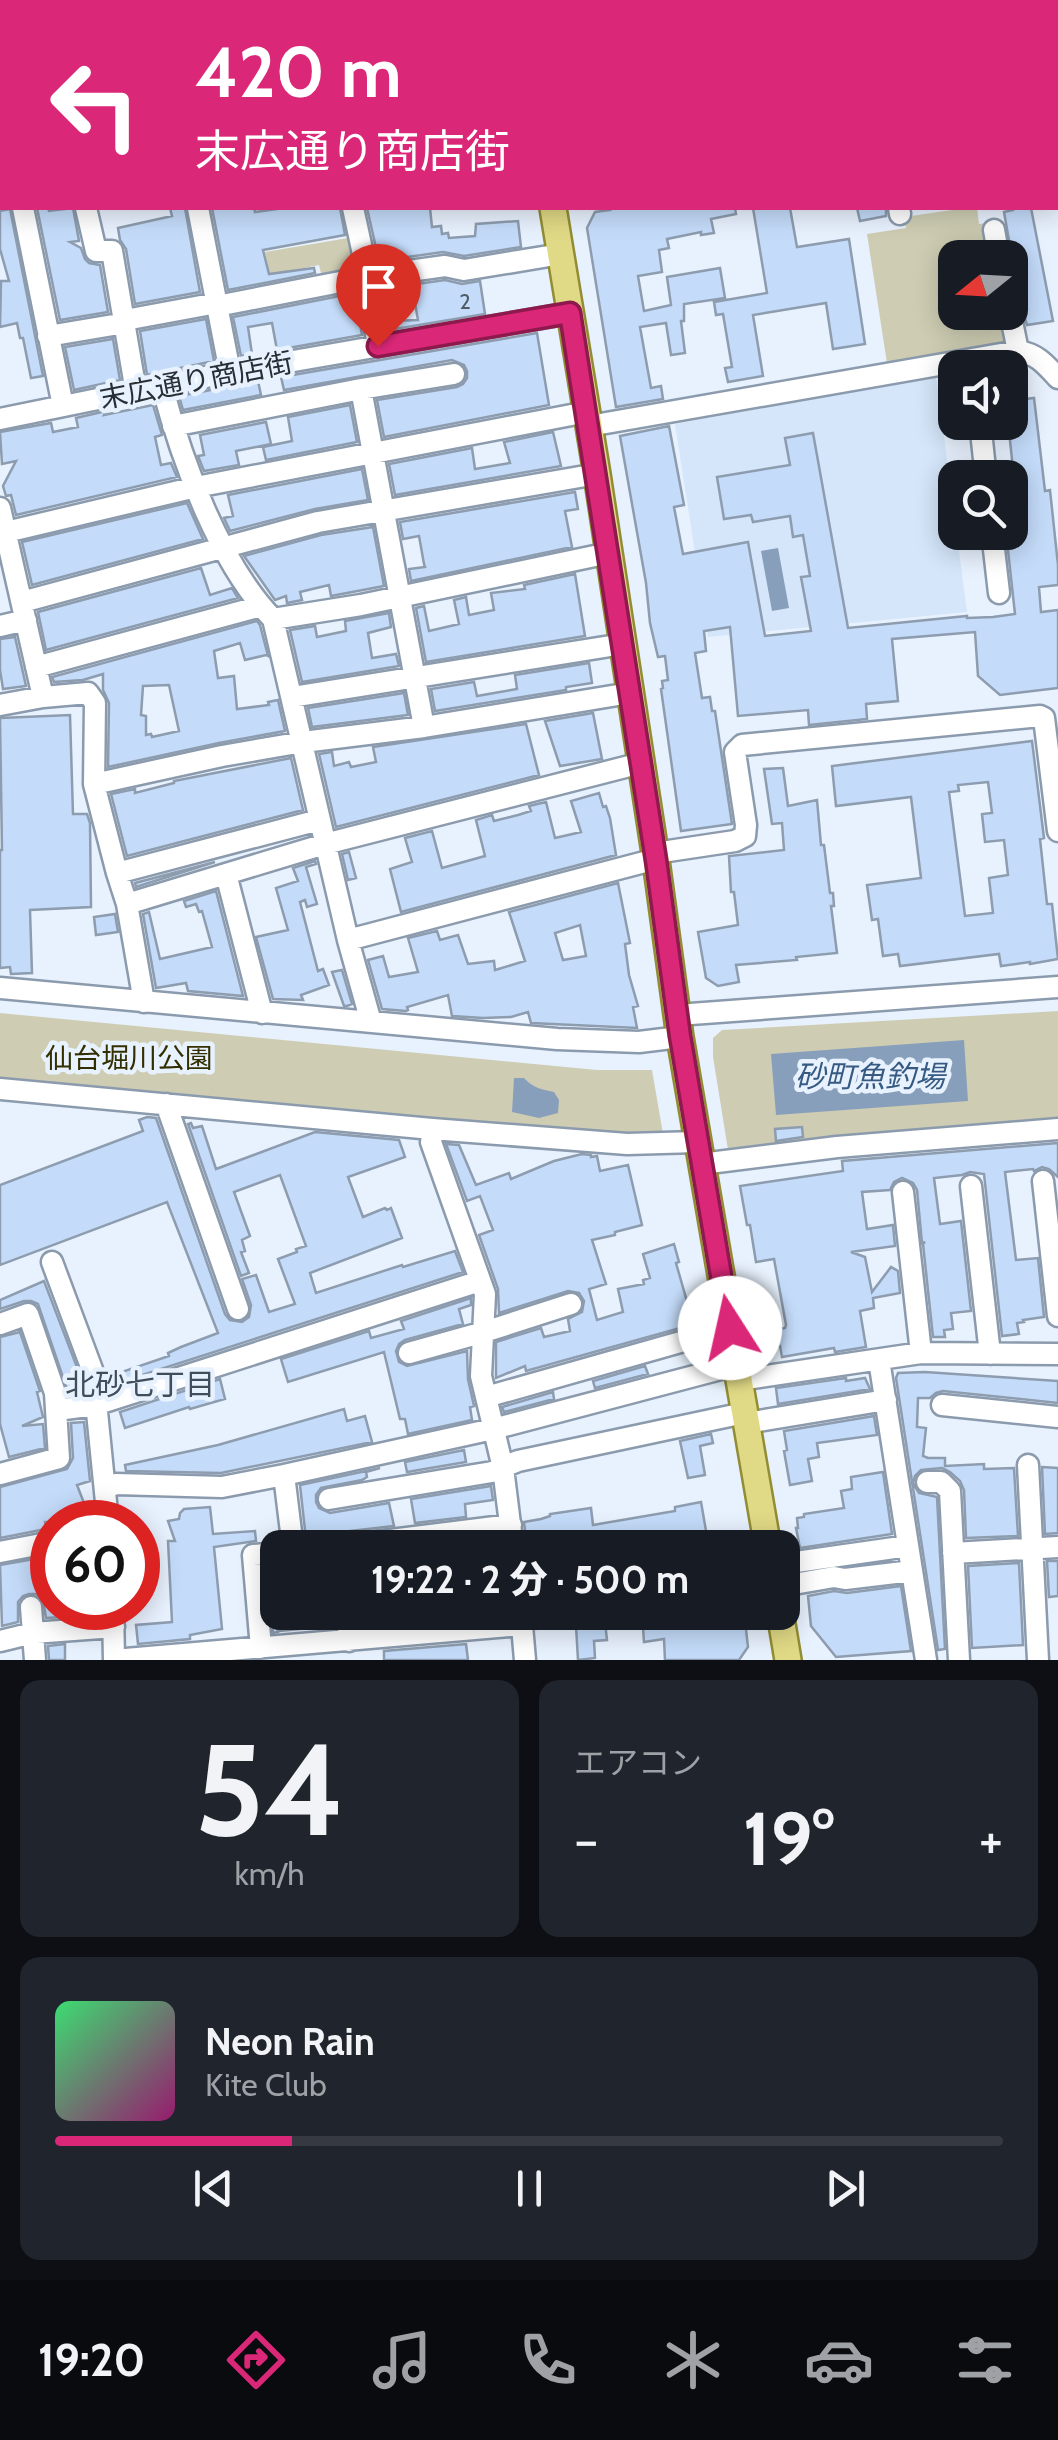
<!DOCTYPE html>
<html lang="ja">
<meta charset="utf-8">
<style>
:root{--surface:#171b24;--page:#20242c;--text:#f1f3f6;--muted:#9ea1a6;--line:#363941;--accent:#db2777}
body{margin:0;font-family:Cabin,"Noto Sans JP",sans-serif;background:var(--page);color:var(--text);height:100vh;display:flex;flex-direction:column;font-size:38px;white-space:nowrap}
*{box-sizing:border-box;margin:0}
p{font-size:32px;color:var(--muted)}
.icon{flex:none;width:55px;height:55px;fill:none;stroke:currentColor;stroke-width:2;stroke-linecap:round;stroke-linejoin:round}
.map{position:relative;height:1660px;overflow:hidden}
.drawer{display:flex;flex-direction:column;gap:20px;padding:20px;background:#0d0f14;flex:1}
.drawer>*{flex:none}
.guide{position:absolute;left:0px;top:0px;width:1060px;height:210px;box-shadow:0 5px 25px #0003;background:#db2777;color:#fff;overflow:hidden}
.needle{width:65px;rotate:252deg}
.tools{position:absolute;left:938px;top:240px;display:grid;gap:20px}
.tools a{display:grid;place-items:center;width:90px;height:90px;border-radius:20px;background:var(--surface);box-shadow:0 5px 25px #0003;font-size:50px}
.speed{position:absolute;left:30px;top:1500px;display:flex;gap:20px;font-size:50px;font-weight:700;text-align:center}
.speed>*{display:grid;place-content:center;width:130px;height:130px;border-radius:50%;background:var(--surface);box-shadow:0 5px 25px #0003;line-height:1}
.speed .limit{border:15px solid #d22;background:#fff;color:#111}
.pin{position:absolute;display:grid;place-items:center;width:85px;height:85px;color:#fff;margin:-102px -42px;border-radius:50% 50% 50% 0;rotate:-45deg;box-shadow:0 0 10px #0007}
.pin .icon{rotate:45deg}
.me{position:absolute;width:110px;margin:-55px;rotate:350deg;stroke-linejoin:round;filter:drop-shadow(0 0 8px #0008)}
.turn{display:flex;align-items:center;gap:35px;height:210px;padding:0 30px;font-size:45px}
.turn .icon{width:130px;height:130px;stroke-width:2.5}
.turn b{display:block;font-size:70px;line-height:85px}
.big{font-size:75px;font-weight:800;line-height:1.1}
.drawer .widget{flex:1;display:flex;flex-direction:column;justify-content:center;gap:15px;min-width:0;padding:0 35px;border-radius:20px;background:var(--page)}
.drawer .dial{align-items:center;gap:0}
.dial b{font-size:130px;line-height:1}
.song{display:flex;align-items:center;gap:30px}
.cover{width:120px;height:120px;border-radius:15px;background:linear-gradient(135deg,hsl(140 70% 55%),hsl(320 70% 35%))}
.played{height:10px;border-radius:5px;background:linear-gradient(90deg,var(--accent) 25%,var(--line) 25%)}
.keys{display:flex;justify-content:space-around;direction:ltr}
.heat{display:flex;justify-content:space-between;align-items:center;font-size:55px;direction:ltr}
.drawer .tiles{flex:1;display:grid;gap:20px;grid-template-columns:1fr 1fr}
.widget:last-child{grid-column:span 2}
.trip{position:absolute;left:260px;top:1530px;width:540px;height:100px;border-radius:20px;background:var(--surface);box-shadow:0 5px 25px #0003;font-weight:800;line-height:100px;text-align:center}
.tabs{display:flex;height:160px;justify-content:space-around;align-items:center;background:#090b0e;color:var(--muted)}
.tabs .icon{width:70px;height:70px}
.tabs .current{color:var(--accent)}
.tabs b{font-size:45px;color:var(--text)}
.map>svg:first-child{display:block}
.built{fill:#d5e6fa}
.green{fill:#cecdb3}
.water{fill:#889fbb}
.building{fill:#c4dcfa;stroke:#8d9cae;stroke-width:2.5;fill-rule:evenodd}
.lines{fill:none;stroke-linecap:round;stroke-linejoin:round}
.minor-casing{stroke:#8b9bad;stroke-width:25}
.major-casing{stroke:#928d34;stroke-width:30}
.minor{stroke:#fff;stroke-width:20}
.major{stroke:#e0d985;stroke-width:25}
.route-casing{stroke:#8e194d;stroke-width:25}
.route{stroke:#db2777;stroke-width:18}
.labels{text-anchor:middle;stroke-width:9;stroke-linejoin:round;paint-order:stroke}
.number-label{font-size:22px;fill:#4f5a66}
.street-label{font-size:28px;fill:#282e35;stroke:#e8f2fe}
.park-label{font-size:28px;fill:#332f01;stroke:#e8f2fe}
.water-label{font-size:30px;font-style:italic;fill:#365a82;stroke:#e8f2fe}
.neighbourhood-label{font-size:30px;fill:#404d5d;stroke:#e8f2fe}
</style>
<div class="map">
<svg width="1058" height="1660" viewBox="0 0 1058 1660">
<rect width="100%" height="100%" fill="#e8f2fe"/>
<!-- built -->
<path class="built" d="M936 376 967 612 708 637 675 424Z"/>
<!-- green -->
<path class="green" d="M966 208H977L979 224 987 223 994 257 955 258V312L1004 313 1010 343 887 363 867 234 906 228 904 217Z
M354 237 359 264 353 266 355 273 323 281 319 265 270 275 265 252Z
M1058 1011V1124L729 1156 713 1057V1038L722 1030Z
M0 1013 597 1070H652L663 1134 530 1130 0 1079Z"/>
<!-- water -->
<path class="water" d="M778 548 789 608 772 611 761 551Z
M964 1040 968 1101 776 1115 771 1054Z
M514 1078H524C533 1088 541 1089 554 1092L559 1100 558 1113 539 1118 512 1112Z"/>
<!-- building -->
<path class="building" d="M37 208H48L49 211 73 208 79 241 70 242 81 248 85 259 89 263 100 265 108 312 60 320Z
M170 208H185L200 292 135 304 126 249 120 240 118 228 172 216Z
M212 208H254L255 212 284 208H340L345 235 263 250 269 274 314 268 315 273 228 290Z
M367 208H430L432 227 441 226 442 234 448 233 449 238 475 236 476 224 518 221 521 247 464 256 443 252 379 261Z
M609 208H735L736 214 711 219 714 233 701 235V232L667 239 669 248 659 250 662 272 638 276 644 311 671 305 667 277 720 268 725 298 684 304V321H681L685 353 671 355 666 323 640 327 651 388 661 386 663 399 616 407 587 228 595 212 610 210Z
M753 208H790L797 247 849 239 865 344 833 349 826 303 753 315 763 376 728 382 725 368 732 367 723 314 716 315 714 302 767 293Z
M857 208H886V216L860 221Z
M1013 208H1031L1053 321 1027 325 1020 303 1004 212 1013 210Z
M10 209 43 376 31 378 23 338H20L17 323 0 327 1 281H9L0 249V211Z
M445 280 462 284 480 281 485 314 389 330 382 289ZM413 292 418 320 392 321 389 295Z
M355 293 362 335 277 350 272 323 248 327 252 354 241 356 233 317Z
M206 319 214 361 147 375 140 331Z
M537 333 549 405 384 437 377 400 457 387 463 384 467 378V371L464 365 452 360 284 390 281 377Z
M113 339 120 380 74 390 65 347Z
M258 381 261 395 183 410 179 396Z
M1034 398 1045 491 1050 490 1058 565V585L1039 587 1041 612 1058 610V688L1000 695 978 676 975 632 892 639 898 701 866 704 867 719 809 725 808 710 738 716 730 627 704 631 706 651 695 653 702 698 710 697 712 711H715L732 824 681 831 661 689 663 688 662 681 668 680 665 656 658 657 650 623 646 583 620 436 669 426 684 505 674 507 683 554 748 542 765 636 811 631 801 577 810 576 803 535 793 537 790 516 753 522 751 515 724 519 717 477 790 465 785 438 813 433 848 628 967 616V618L993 617 1015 614 1006 532H1010V479L1014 478 1008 422H1010V401Z
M153 405 162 435 155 437 161 465 171 463 177 477 16 515 11 495 6 496 3 486 16 461 2 464 0 432 51 423 53 432 78 427 76 418 106 411 104 415Z
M350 405 357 442 266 460 263 447 292 441 288 417Z
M266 422 271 444 236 451 239 465 204 471 198 456 204 455 200 435Z
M553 432 561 466 395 495 389 464 472 448 475 469 510 463 504 442Z
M362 469 368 500 315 509 230 531 224 518 233 516 228 495Z
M575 492 578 509 565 511 572 547 411 581 409 569 425 567 424 564 419 536 403 539 400 522Z
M187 503 203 539 32 585 22 542Z
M373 527 384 586 331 596 329 585 300 592 302 600 287 603 286 596 275 600 244 556 321 535Z
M201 568 210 595 232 588 238 598 46 650 38 612Z
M575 574 585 636 426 662 416 608 424 606 429 631 459 624 454 600 466 597 469 615 494 610 491 593 525 589 524 585Z
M389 613 391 627 368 633 372 658 396 654 399 666 302 682 290 630 315 626 317 637 346 631 345 621Z
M257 621 260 625 268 656 266 655 245 660 240 643 214 651 218 678 234 676 237 709 269 705 268 702 278 700 285 731 219 743 108 767 109 703 103 690V674L83 680 54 682 52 677ZM169 685 179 731 152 737 151 734 146 735V716L141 715 143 686Z
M15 637 26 686 3 689 0 670V639Z
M589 663 592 683 566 687V690L435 711 431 689 474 682 477 696 517 689 515 675Z
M404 693 408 715 312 727 308 708Z
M593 713 602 759 560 766 545 721Z
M70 715 73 814H87L90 823 91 907 30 910 32 973 11 974 10 967 0 968V850H2L0 718Z
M526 724 539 775 336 827 319 754 332 752 334 766 349 762 351 767 376 762 373 747Z
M1032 741 1044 838 1040 839 1047 904H1052L1058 959 1030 964V962L1001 966 999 954 900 966 898 954 883 956 878 919 872 920 867 885 921 878 911 797 836 806 832 766ZM988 782 992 813 982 814 985 842 1004 840 1008 875 989 878 993 913 965 916 949 792 959 791 958 785Z
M291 758 303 810 127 856 111 794 135 789V793L174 783V781Z
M783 768 788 806 817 800 821 845H824L830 893H833L834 906H831L837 953 796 957 797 960 736 965 739 982 718 986 706 978 698 932 738 925 734 892H731L729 856 784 850 782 823 772 824 764 769Z
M599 793 603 807 606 806 610 818 616 855 401 912 390 869 412 862 405 838 432 831 442 868 485 856 476 820 492 815 494 821 518 815 531 811 529 806 546 802 555 838 581 832 571 801Z
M349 852 356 878 348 880 342 854Z
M315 861 316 864 306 867 317 904 307 907 305 900 300 902 318 971 323 969 329 985 301 995 303 1000 273 999 256 937 288 930 276 888 298 881 293 868Z
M215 862 136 887 135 883Z
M618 883 630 943 625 944 629 975 638 1006 633 1007 637 1028 531 1023 528 1012 511 1017 483 1018 452 1016 448 995 407 1007 408 1010 406 1011 382 1009 368 960 383 956 389 977 418 972 408 938 437 931 440 940 458 935 468 964 494 961 495 970 525 961 509 912ZM580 925 586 956 563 960 555 933Z
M216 891 243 996 188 991 186 983 156 988 143 914 149 912 160 959 212 947 202 911 199 912 196 904 186 907 184 901Z
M115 914 118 932 96 935 94 917Z
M342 970 352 1004 347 1006H344L332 972Z
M147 1117 156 1118 225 1314 230 1320 242 1322 249 1317 251 1305 242 1279 256 1275 269 1312 295 1304 278 1259 297 1252 296 1249 306 1246 280 1175 234 1192 250 1236 242 1240 245 1251 241 1252 249 1273 241 1276 188 1124 191 1123 193 1128 202 1126 216 1169 315 1132 399 1140 405 1157 348 1177 363 1217 385 1208 387 1210 391 1208 402 1238 310 1273 316 1293 402 1265 403 1267 455 1251 463 1272 108 1386 107 1377 169 1356 168 1353 181 1347 218 1333 167 1202 0 1265V1185L143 1131 139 1120Z
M802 1127 803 1137 776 1141 775 1129Z
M1058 1143V1177L1049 1169 1042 1167 1034 1171 1033 1169 1005 1172 1016 1260 1038 1258 1044 1317 1023 1320 1024 1322 1017 1323 1019 1334 1002 1336 984 1174 970 1172 962 1175 934 1178 940 1224 961 1221 971 1311 951 1313 953 1329 944 1330 945 1337H933L923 1244 925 1242 922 1243 917 1190 913 1183 902 1178 894 1182 890 1190 862 1192 867 1229 893 1225 895 1246 851 1252 865 1257 872 1292 891 1267 898 1271 900 1293 873 1298 874 1308 860 1311 866 1347 835 1352 834 1348 782 1357 780 1346 772 1347 769 1331 785 1328 786 1325 774 1259 756 1262 750 1225H747L740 1186 843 1171 842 1161Z
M446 1144 459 1145 476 1185 509 1173 511 1179 554 1161 582 1154 591 1155V1157L597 1156 600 1171 628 1165 642 1225 615 1232V1235L592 1240 606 1284 589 1289 597 1320 623 1312 618 1289 644 1284 643 1280 650 1278 643 1254 674 1244 679 1262 676 1263 692 1319 690 1320 691 1325 526 1371 525 1366 496 1378V1342L541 1328 544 1337 570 1331 568 1319 582 1312 584 1301 579 1293 568 1291 499 1313 498 1289 479 1235 493 1230 480 1196 467 1201Z
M44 1281 80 1375 81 1393 69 1395 38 1304 31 1301H24L0 1309V1300Z
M471 1298V1305L459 1309 463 1324 405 1340 399 1344 396 1351 399 1362 407 1366 467 1351 468 1379 474 1406 470 1407 472 1420 408 1434 405 1419H400L384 1352 288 1382 281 1359 369 1331 371 1338 404 1329 401 1321Z
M20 1332 40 1391 37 1392 43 1417 22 1426 43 1424 45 1448 9 1457 0 1424V1337Z
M645 1366 648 1374 595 1388 593 1381Z
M925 1372 1058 1381V1403L943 1391 936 1393 930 1398H918L917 1427 926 1428 923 1456 928 1458H945V1466L984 1464V1469L1014 1468 1018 1536 966 1538 964 1490 960 1481 950 1472 942 1468 921 1470 915 1476 913 1483 919 1493 937 1497 945 1649 938 1650 896 1378 898 1373Z
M846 1378V1381L865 1378 870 1389 778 1404 776 1388Z
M220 1379 225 1399 190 1409 189 1407 125 1428 120 1412Z
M553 1392 554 1399 504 1412 502 1407Z
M344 1409 347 1421 365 1416 372 1442 221 1473 126 1471 125 1465 218 1445Z
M874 1416 877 1435 817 1443 819 1457 808 1459 812 1481 790 1485 784 1451 787 1450 784 1431Z
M84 1422 90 1481 77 1485 84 1503 77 1506 80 1522H45L46 1529 0 1538V1487L67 1469 73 1458 71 1423Z
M711 1434 713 1443 700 1446 705 1475 688 1478 680 1441Z
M464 1450 466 1462 407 1472 405 1462Z
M1042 1467 1058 1468V1533L1045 1534Z
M380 1468 366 1472 367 1477 362 1480 321 1488 316 1495V1502L319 1508 330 1513 389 1503 394 1526 324 1534 306 1539 300 1485Z
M883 1472 892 1534 800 1548 796 1528H798L797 1518 804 1517V1514L844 1508 841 1491 852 1489 851 1477Z
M491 1486 493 1500 465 1504 466 1517 415 1523 411 1499Z
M701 1502 709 1548H668L667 1541 641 1546V1548H527L524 1522 541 1519 550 1516V1514L591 1508 593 1525 675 1511V1507Z
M210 1507 213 1534 255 1531 256 1541 214 1547 222 1629 190 1635V1639L138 1644 136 1625 172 1622 168 1541H175L168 1521 179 1519 180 1513 184 1509Z
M40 1558 41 1564 52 1562V1608H62L63 1617 46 1618 43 1600 36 1594H29L23 1596 18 1602V1622L2 1626 0 1565Z
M1047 1561H1058V1596L1049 1597Z
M1019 1563 1023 1645 972 1648 968 1566Z
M278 1578V1632L273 1633 269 1579Z
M901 1586 911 1651 836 1657 811 1626 808 1596 834 1591 847 1593Z
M278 1612H308L310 1628 280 1631Z
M535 1612H575L576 1624V1616L604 1613 607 1640 594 1641 595 1658 578 1660 576 1626 536 1629Z
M692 1612H744L748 1647 739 1660H665L664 1639 644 1642 643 1628 663 1626V1623L693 1621Z
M65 1644V1660H49L48 1646Z
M466 1644 468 1660H384V1651Z"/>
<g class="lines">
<!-- minor casing -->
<g class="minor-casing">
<path id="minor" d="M38 0 39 2
M96 0 97 2
M251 0V2
M352 0V2
M497 0 498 2
M606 0V2
M722 0 723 2
M896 0V2
M572 2 585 0
M1022 2 1028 0
M0 71 2 70
M0 93 2 105
M23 208 63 406
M86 208 96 251H112L136 392
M198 208 230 372
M353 208 368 277
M899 208 900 214
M994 230 999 258
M366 277 378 346
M217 306 366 277 445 266 464 270 561 254
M1010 312 1018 351
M125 320 217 303
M48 336 125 323
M162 386C182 461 219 563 273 619L348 940 371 1022
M361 389 424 727
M0 419 230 372 570 313
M980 422 986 478
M173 426 361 389 454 374
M589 426 1018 351C1037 354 1045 364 1058 378
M0 508 43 697
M6 532 196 487 587 412
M992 532 999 593
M22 602 318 522 597 474
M273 619 361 605 609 553
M0 626 26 620
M36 667 261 606
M292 697 623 644
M0 705 43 697 88 693 95 703 94 784 117 873 127 904 144 1002
M94 784 222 756 303 742 424 727 630 693
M655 853 735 841 745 836 746 825 735 752 742 745 1040 716 1044 718 1058 831
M117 873 319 820
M226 874 262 1013
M127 904 325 844 641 763
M348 940 656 859
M0 988 557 1039 639 1042 680 1037
M677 1015 1058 987
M0 1089 432 1129 627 1144 697 1142
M166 1104 238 1309
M433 1129 431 1142 485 1294 481 1376 503 1468 513 1548
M701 1164 837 1147 1058 1129
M1043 1181 1058 1316
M971 1186 990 1354
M903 1192 921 1353
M52 1262 93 1372 108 1522
M0 1324 28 1314 55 1393 59 1458 0 1474
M409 1353 484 1332 571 1304
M879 1360 926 1660
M739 1380 921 1353 1058 1354
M486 1397 730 1328
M942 1405 1058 1417
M57 1410 95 1405 480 1281
M746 1423 886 1400
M1028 1465 1038 1660
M284 1475 493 1429 736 1365
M927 1482H941L950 1491 959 1660
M106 1488 116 1484 222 1487 284 1475 293 1548
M329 1499 492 1472 518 1461 744 1413
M326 1548 511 1525
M0 1552 52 1542
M953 1553 1058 1547
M796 1562 908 1546
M782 1586 834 1577 845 1579 912 1571
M31 1607 35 1660
M113 1608 114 1660
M347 1612 349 1641
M521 1614 525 1660
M0 1641 33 1633 114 1627
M261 1648 253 1555 278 1553
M114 1660 522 1625"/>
</g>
<!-- major casing -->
<g class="major-casing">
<path id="major" d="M557 2 559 0
M553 208 597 474 655 853 680 1037 768 1548
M780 1612 788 1660"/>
</g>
<!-- minor -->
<use href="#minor" class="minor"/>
<!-- major -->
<use href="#major" class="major"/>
</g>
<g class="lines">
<!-- route casing -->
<g class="route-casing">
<path id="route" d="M378 346 570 313 656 860 680 1036 730 1328"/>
</g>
<!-- route -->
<use href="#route" class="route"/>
</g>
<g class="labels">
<!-- number labels -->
<g class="number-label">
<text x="465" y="309">2</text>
</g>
<!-- street labels -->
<g class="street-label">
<text transform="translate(196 380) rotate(-11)" y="10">末広通り商店街</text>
</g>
<!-- park labels -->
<g class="park-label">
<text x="129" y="1068">仙台堀川公園</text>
</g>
<!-- water labels -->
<g class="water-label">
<text x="870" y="1087">砂町魚釣場</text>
</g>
<!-- neighbourhood labels -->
<g class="neighbourhood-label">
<text x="140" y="1395">北砂七丁目</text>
</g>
</g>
</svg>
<div class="tools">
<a><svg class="needle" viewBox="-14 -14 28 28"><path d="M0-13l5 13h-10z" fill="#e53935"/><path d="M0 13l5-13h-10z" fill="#9ea1a6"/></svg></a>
<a><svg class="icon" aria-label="sound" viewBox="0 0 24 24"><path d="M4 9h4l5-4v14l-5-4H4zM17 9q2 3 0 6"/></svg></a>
<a><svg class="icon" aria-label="search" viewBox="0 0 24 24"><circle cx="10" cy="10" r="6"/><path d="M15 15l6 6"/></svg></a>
</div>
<div class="speed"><div class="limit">60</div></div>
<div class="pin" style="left:378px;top:346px;background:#d93025"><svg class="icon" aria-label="arrive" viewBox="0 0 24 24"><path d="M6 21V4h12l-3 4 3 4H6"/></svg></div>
<svg class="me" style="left:730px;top:1328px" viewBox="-20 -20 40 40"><circle r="19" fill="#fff"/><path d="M0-13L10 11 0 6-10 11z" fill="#db2777"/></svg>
<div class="trip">19:22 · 2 分 · 500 m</div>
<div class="guide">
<div class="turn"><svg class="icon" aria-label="left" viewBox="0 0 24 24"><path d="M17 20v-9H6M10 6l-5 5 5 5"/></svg><div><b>420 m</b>末広通り商店街</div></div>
</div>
</div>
<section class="drawer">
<div class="tiles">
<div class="widget dial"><b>54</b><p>km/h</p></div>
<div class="widget"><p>エアコン</p>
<div class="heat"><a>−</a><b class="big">19°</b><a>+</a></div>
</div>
<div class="widget">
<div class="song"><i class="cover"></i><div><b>Neon Rain</b><p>Kite Club</p></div></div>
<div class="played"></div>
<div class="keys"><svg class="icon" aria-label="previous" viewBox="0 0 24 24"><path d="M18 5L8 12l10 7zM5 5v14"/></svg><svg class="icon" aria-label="pause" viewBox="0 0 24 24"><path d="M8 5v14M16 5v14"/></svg><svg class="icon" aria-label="next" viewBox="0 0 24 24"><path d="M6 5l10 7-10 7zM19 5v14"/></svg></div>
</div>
</div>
</section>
<nav class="tabs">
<b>19:20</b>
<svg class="icon current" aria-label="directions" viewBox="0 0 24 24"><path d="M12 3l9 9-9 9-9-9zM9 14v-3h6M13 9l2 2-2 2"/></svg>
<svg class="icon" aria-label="music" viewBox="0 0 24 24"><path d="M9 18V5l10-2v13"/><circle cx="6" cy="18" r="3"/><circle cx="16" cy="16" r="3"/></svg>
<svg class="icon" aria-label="phone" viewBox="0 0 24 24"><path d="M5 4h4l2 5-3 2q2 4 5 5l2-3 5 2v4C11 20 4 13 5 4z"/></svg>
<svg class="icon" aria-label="climate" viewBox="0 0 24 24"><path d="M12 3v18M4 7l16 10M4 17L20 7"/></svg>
<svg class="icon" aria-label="car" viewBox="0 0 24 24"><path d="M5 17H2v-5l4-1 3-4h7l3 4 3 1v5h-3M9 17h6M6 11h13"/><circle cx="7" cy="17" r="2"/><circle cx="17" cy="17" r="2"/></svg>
<svg class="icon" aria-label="filters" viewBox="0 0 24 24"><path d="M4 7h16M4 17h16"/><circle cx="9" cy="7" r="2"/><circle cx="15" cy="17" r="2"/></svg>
</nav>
